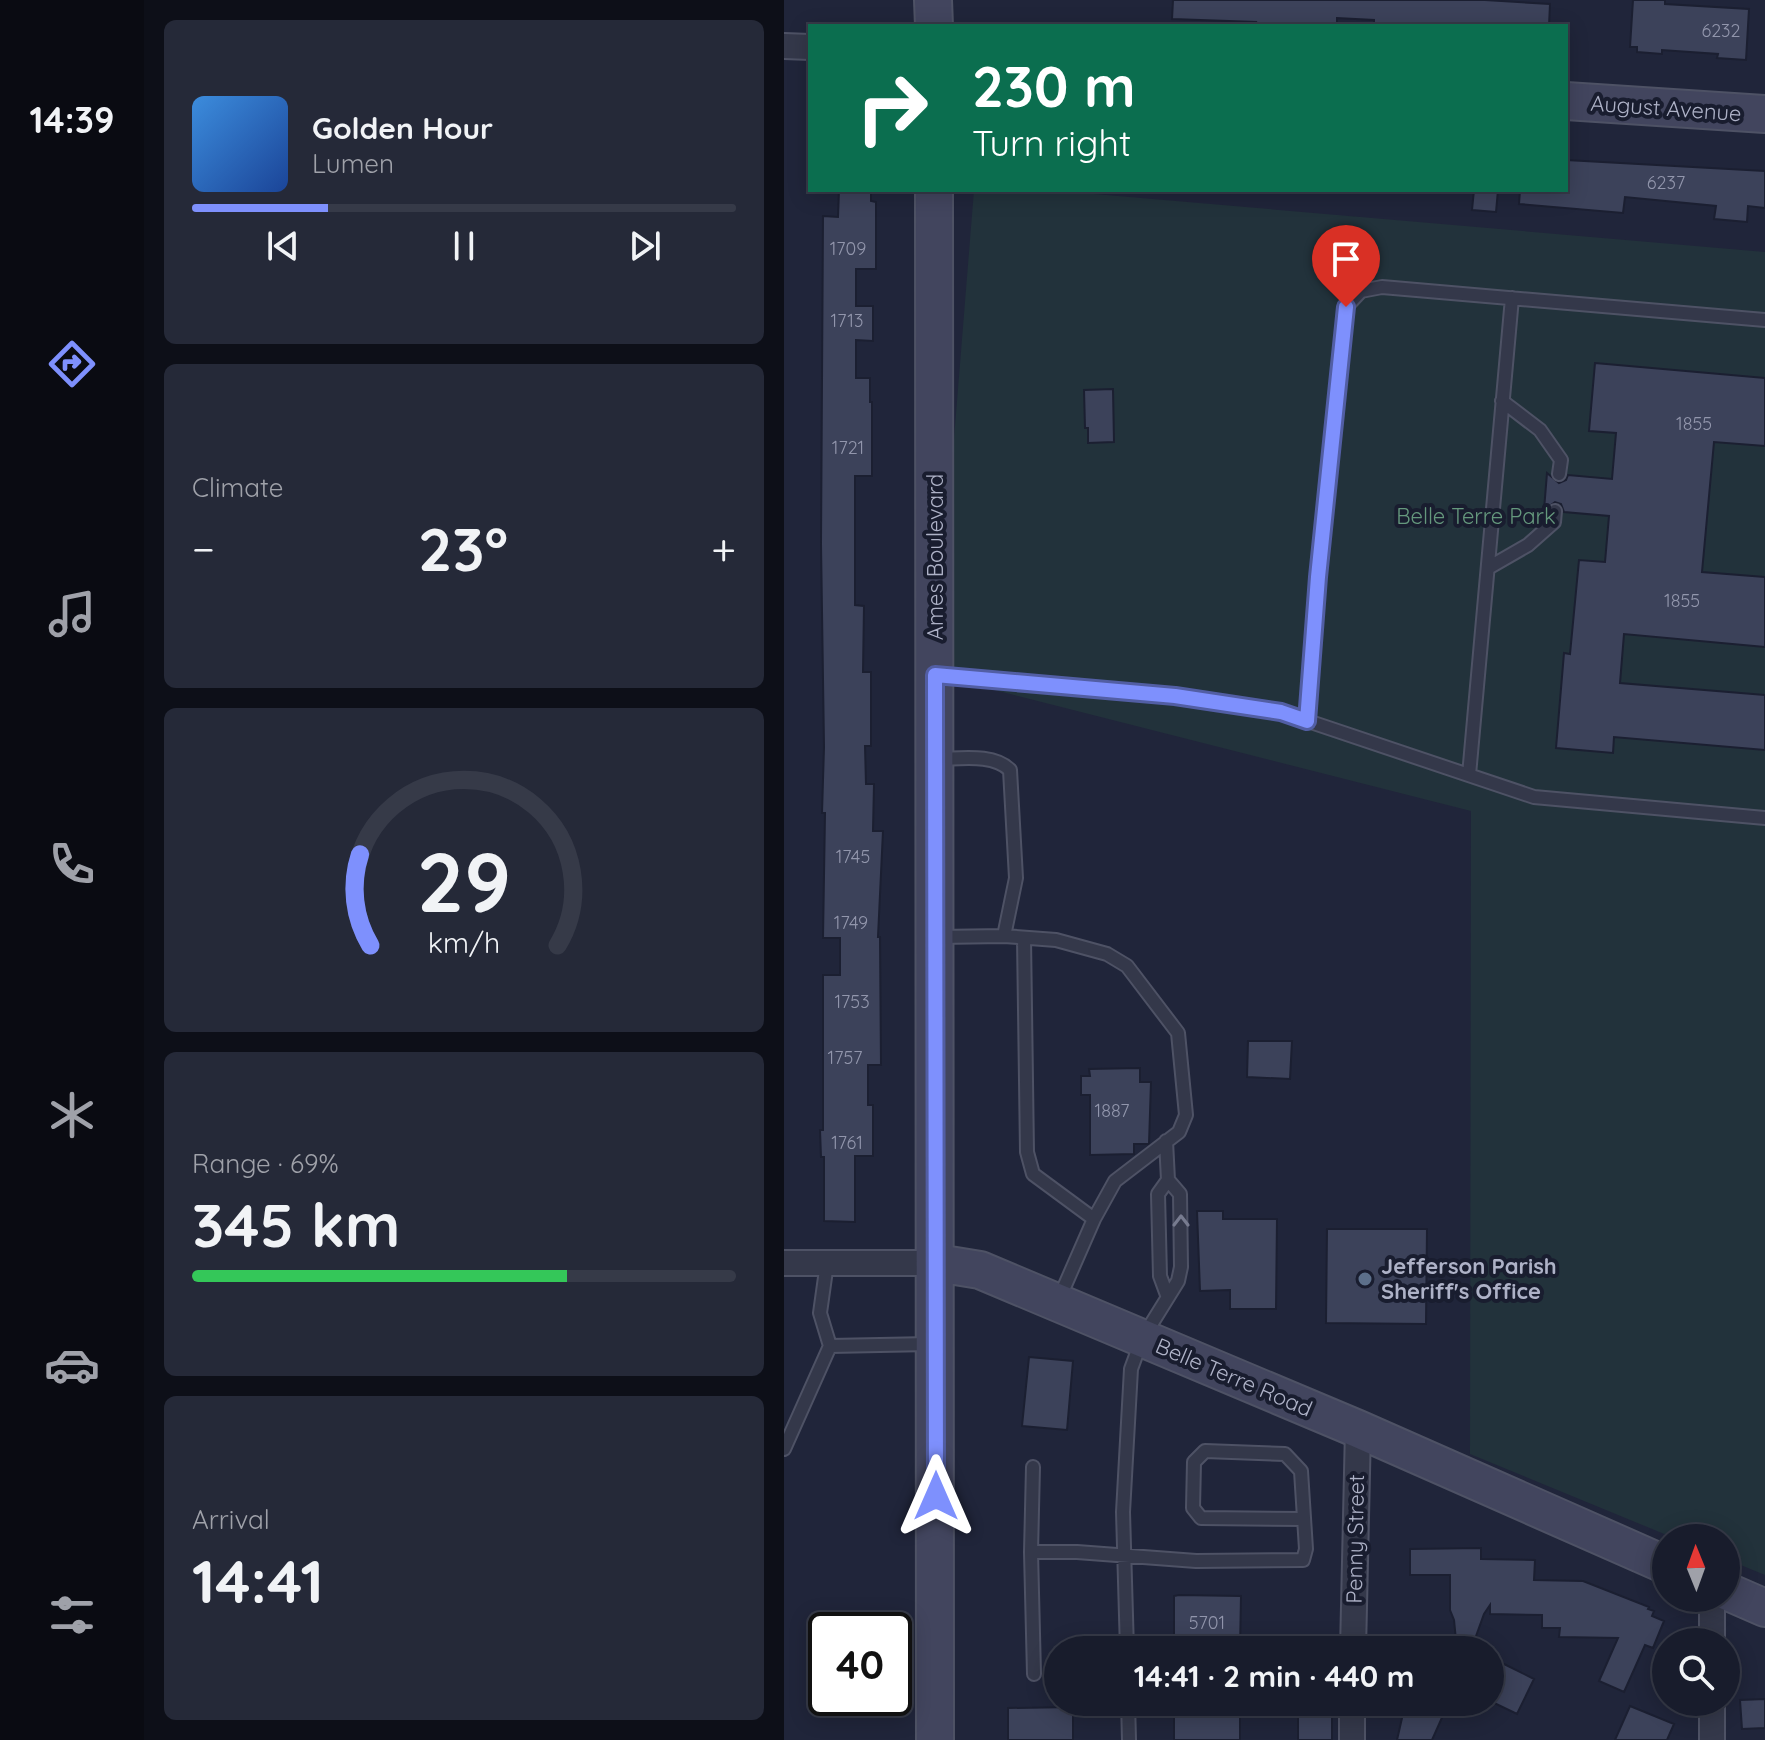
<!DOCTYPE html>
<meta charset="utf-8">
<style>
:root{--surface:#181c2c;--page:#252938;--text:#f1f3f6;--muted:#9fa1a9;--line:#363a48;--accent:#7e90fd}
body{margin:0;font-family:Quicksand,sans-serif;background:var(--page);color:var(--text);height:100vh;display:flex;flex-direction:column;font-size:30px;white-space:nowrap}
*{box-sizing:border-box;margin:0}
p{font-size:26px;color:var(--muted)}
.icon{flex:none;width:44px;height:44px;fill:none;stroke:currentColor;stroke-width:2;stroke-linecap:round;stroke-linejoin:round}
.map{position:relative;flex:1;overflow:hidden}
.drawer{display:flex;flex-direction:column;gap:20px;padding:20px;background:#0d0f18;width:640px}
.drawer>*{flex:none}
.top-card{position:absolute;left:24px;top:24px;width:760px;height:168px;border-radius:0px;box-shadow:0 4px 20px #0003,0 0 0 2px var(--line);background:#0b6e4f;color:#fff;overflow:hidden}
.needle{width:52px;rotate:359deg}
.tools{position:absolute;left:868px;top:1524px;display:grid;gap:16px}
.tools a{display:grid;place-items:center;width:88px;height:88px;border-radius:50%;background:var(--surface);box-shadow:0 4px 20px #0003,0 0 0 2px var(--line);font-size:40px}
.speed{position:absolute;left:24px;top:1612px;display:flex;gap:16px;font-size:40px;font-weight:700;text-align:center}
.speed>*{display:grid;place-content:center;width:104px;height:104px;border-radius:50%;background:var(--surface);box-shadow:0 4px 20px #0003,0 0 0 2px var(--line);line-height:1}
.speed .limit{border:4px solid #111;border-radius:12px;background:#fff;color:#111}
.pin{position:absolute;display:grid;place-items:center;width:68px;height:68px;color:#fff;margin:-82px -34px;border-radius:50% 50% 50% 0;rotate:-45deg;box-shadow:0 0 8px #0007}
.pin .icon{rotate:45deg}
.me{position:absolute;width:88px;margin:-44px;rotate:0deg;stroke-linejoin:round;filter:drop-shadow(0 0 6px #0008)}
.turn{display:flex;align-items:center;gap:28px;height:168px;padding:0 32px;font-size:36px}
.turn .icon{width:104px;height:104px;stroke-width:2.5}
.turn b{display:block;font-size:56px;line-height:68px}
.big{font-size:60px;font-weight:800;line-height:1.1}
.drawer .widget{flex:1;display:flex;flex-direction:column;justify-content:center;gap:12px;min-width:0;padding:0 28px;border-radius:12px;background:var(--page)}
.drawer .dial{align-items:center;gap:0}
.dial svg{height:208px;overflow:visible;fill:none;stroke:var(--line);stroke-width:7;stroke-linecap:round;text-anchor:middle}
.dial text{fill:var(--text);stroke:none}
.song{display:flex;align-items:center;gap:24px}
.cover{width:96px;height:96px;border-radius:12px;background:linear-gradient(135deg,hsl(210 70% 55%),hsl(220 70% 35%))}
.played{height:8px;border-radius:4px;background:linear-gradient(90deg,var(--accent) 25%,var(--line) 25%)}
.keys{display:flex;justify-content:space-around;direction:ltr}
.heat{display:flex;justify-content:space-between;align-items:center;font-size:44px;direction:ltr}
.charge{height:12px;border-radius:6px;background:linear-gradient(90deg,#34c759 69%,var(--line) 0)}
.trip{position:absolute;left:260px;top:1636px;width:460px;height:80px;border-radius:40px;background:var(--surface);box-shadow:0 4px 20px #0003,0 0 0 2px var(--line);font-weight:800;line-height:80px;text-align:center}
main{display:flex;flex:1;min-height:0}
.tabs{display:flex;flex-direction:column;width:144px;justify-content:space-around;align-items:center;background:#0a0b12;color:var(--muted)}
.tabs .icon{width:56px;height:56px}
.tabs .selected{color:var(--accent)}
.tabs b{font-size:36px;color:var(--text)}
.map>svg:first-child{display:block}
.green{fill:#22323b}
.building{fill:#3c425a;stroke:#1b1f31;stroke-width:2}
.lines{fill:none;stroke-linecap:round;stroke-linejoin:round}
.lane-casing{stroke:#4e5265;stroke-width:16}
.street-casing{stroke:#4e5265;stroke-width:28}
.secondary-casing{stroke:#4e5265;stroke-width:40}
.lane{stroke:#34384a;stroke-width:12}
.street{stroke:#34384a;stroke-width:24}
.secondary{stroke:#42455e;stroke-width:36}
.oneway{stroke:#777b8f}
.route-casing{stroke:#525ea4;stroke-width:20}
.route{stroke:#7e90fd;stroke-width:14}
.service-dot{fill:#5c6f8a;stroke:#191d2f;stroke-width:3}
.labels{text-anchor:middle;stroke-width:8;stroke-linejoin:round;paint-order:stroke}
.number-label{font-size:18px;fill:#9296ac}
.street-label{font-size:22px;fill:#aeb2c7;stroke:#191d2f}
.park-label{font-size:22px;fill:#65987d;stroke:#191d2f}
.poi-label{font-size:22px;font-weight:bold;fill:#aeb2c7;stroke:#191d2f;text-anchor:start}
</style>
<main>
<nav class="tabs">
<b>14:39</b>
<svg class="icon selected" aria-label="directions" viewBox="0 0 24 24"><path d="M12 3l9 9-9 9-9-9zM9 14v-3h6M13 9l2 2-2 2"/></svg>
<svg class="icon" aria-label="music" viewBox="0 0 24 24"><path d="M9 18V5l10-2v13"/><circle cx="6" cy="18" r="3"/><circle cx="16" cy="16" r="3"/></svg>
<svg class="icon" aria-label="phone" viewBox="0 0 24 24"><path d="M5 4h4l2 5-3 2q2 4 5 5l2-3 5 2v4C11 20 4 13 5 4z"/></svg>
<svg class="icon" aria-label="climate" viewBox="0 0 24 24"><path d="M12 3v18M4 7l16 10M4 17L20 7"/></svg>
<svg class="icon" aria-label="car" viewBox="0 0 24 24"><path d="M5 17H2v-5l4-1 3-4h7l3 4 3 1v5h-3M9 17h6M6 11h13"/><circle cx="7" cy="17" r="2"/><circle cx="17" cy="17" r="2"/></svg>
<svg class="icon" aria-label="filters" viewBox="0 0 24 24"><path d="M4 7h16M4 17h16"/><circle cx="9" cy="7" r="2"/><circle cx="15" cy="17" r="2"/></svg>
</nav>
<section class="drawer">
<div class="widget">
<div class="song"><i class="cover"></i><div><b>Golden Hour</b><p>Lumen</p></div></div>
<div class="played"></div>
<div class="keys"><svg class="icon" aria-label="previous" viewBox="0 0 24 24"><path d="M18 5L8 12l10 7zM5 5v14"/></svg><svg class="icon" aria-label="pause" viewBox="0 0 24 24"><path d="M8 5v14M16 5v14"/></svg><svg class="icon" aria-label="next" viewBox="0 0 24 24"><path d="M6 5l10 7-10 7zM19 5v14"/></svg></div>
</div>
<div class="widget"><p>Climate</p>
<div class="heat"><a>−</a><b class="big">23°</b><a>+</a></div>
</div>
<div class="widget dial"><svg viewBox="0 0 100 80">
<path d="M14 69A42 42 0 1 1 86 69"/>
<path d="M14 69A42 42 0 0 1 10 34" stroke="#7e90fd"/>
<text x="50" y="56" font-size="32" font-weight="700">29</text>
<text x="50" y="72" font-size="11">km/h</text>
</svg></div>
<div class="widget"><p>Range · 69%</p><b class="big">345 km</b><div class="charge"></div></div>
<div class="widget"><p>Arrival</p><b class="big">14:41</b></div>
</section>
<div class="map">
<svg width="981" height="1740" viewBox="0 0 981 1740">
<rect width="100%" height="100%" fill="#20253a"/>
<!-- green -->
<path class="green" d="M190 190H264L981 252V1575L942 1559V1538H890L686 1454 687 811 151 675Z"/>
<!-- building -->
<path class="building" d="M389 0H701L766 4 765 26H590V20L553 18V26H471L472 22 388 19Z
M849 0H881V4L965 9 962 60 933 58 934 54 878 50V54L853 52V47H846Z
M782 160 981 171V208L964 206 963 222 930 219 932 206 841 197 839 213 735 204 736 190H782Z
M55 190H87V201L92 202V269H72V306H89V341L72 340V378H86V402H88V476H71V605L80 606 79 672H87V746H81L82 784H90L89 831H99L94 937H96L97 1065H84V1105H89V1156H71V1222L40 1221V1157H37L36 1130H39V975H56V938H39L41 813H38L40 747 37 544 39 216 54 217Z
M690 190H714L712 212 688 210Z
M811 363 981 378V446L930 442 918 572 981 577V647L840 634 836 683 981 695V750L830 737 829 753 772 748 780 653 786 654 795 560 821 562 825 516 780 512 777 504 771 502 760 510 763 473 775 483 782 480 784 475 828 479 832 433 805 431Z
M329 389 330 442 304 443V428H301L300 390Z
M464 1041H508L506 1079 463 1077Z
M356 1068V1082H367L365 1144H350V1154L306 1155V1095H297V1076H306L305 1069Z
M413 1211H439V1219H493L492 1309H446V1290L416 1291Z
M543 1229H643L642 1324 542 1323Z
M245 1357 289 1361 283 1430 238 1426Z
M697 1548V1559L751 1560 750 1580 799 1581 865 1607 864 1609 870 1611 868 1616 880 1621 869 1648 861 1645 840 1692 815 1681 834 1638 775 1637 776 1628H758V1615L706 1614V1605L700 1614 687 1650H673L670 1620 666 1610V1575H626V1549Z
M395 1595 457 1596 456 1650H390V1596Z
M720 1664 750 1679 733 1714 706 1701V1691Z
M981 1699V1728L958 1729 956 1700Z
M390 1702H456V1740H390Z
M514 1702H548V1740H514Z
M624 1702H665L648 1740H613L618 1718Z
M846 1706 890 1724 883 1740H831Z
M289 1707V1740H224V1708Z"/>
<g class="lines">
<!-- lane casing -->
<g class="lane-casing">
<path id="lane" d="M718 401 756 430 777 460 775 474
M704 568 744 545 770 522 771 511
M154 675 391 696 497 712 750 797 981 818
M523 721 534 577 562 307 577 291 598 287 981 320
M153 759C176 759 209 753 226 770L232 878 220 936 154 937
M685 775 728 298
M220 936 272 940 323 954 343 966 394 1033 402 1115 395 1132 331 1181 310 1219
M240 938 243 1152 249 1174 310 1219 275 1299
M382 1141 384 1180
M43 1263 36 1313 46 1346 146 1344
M0 1449 46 1346
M247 1552 249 1467
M343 1650 339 1512 347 1369 358 1339 394 1281 397 1267 396 1194 384 1180 374 1194 376 1276 383 1295
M250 1674 247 1552H293L412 1561 519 1560 522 1549 517 1471 501 1454 421 1451 410 1462 409 1508 417 1518 520 1519
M344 1702 345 1740"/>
</g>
<!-- street casing -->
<g class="street-casing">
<path id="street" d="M0 46 26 47
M0 1263H153
M928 1642V1598
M569 1650 574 1429
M568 1740V1702
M928 1740V1702"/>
</g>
<!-- secondary casing -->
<g class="secondary-casing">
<path id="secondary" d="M149 0 150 26
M782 101 981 114
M150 190 151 1740
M153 1263 196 1270 574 1429 882 1565
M942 1591 981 1608"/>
</g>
<!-- lane -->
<use href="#lane" class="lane"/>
<!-- street -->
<use href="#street" class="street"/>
<!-- secondary -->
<use href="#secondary" class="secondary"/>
</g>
<!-- one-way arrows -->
<defs><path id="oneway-chevron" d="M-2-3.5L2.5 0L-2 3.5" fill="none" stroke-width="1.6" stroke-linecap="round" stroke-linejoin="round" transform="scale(2)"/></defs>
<use class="oneway" href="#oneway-chevron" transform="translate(397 1221) rotate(-90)"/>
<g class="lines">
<!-- route casing -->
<g class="route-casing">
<path id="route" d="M152 1496 151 675 391 696 497 712 523 721 534 577 562 307"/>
</g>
<!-- route -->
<use href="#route" class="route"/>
</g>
<!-- markers -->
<circle class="service-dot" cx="581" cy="1279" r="8"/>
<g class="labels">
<!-- number labels -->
<g class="number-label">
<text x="937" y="37">6232</text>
<text x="882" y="189">6237</text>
<text x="64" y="255">1709</text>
<text x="63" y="327">1713</text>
<text x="910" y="430">1855</text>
<text x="64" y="454">1721</text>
<text x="898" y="607">1855</text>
<text x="69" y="863">1745</text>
<text x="67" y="929">1749</text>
<text x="68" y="1008">1753</text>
<text x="61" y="1064">1757</text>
<text x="328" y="1117">1887</text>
<text x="63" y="1149">1761</text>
<text x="423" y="1629">5701</text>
</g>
<!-- street labels -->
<g class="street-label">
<text transform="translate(882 108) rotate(4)" y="8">August Avenue</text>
<text transform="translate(151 557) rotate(-90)" y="8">Ames Boulevard</text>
<text transform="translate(450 1377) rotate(23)" y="8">Belle Terre Road</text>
<text transform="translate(571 1539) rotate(-89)" y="8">Penny Street</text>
</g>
<!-- park labels -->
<g class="park-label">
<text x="692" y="524">Belle Terre Park</text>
</g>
<!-- poi labels -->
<g class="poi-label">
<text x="597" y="1274">Jefferson Parish<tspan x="597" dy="25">Sheriff's Office</tspan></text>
</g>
</g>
</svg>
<div class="tools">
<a><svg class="needle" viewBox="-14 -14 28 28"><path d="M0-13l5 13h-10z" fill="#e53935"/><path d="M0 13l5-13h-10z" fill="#9fa1a9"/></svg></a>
<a><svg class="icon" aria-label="search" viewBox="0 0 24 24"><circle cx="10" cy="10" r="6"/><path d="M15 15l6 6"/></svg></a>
</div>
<div class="speed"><div class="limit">40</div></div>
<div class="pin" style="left:562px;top:307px;background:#d93025"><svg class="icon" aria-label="arrive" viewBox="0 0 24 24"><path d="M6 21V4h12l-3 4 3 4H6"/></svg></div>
<svg class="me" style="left:152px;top:1496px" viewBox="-20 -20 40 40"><path d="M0-17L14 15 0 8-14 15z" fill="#7e90fd" stroke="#fff" stroke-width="4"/></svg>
<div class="trip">14:41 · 2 min · 440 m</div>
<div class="top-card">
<div class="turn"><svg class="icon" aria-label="right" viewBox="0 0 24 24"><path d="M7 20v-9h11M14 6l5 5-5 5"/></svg><div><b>230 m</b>Turn right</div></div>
</div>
</div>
</main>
